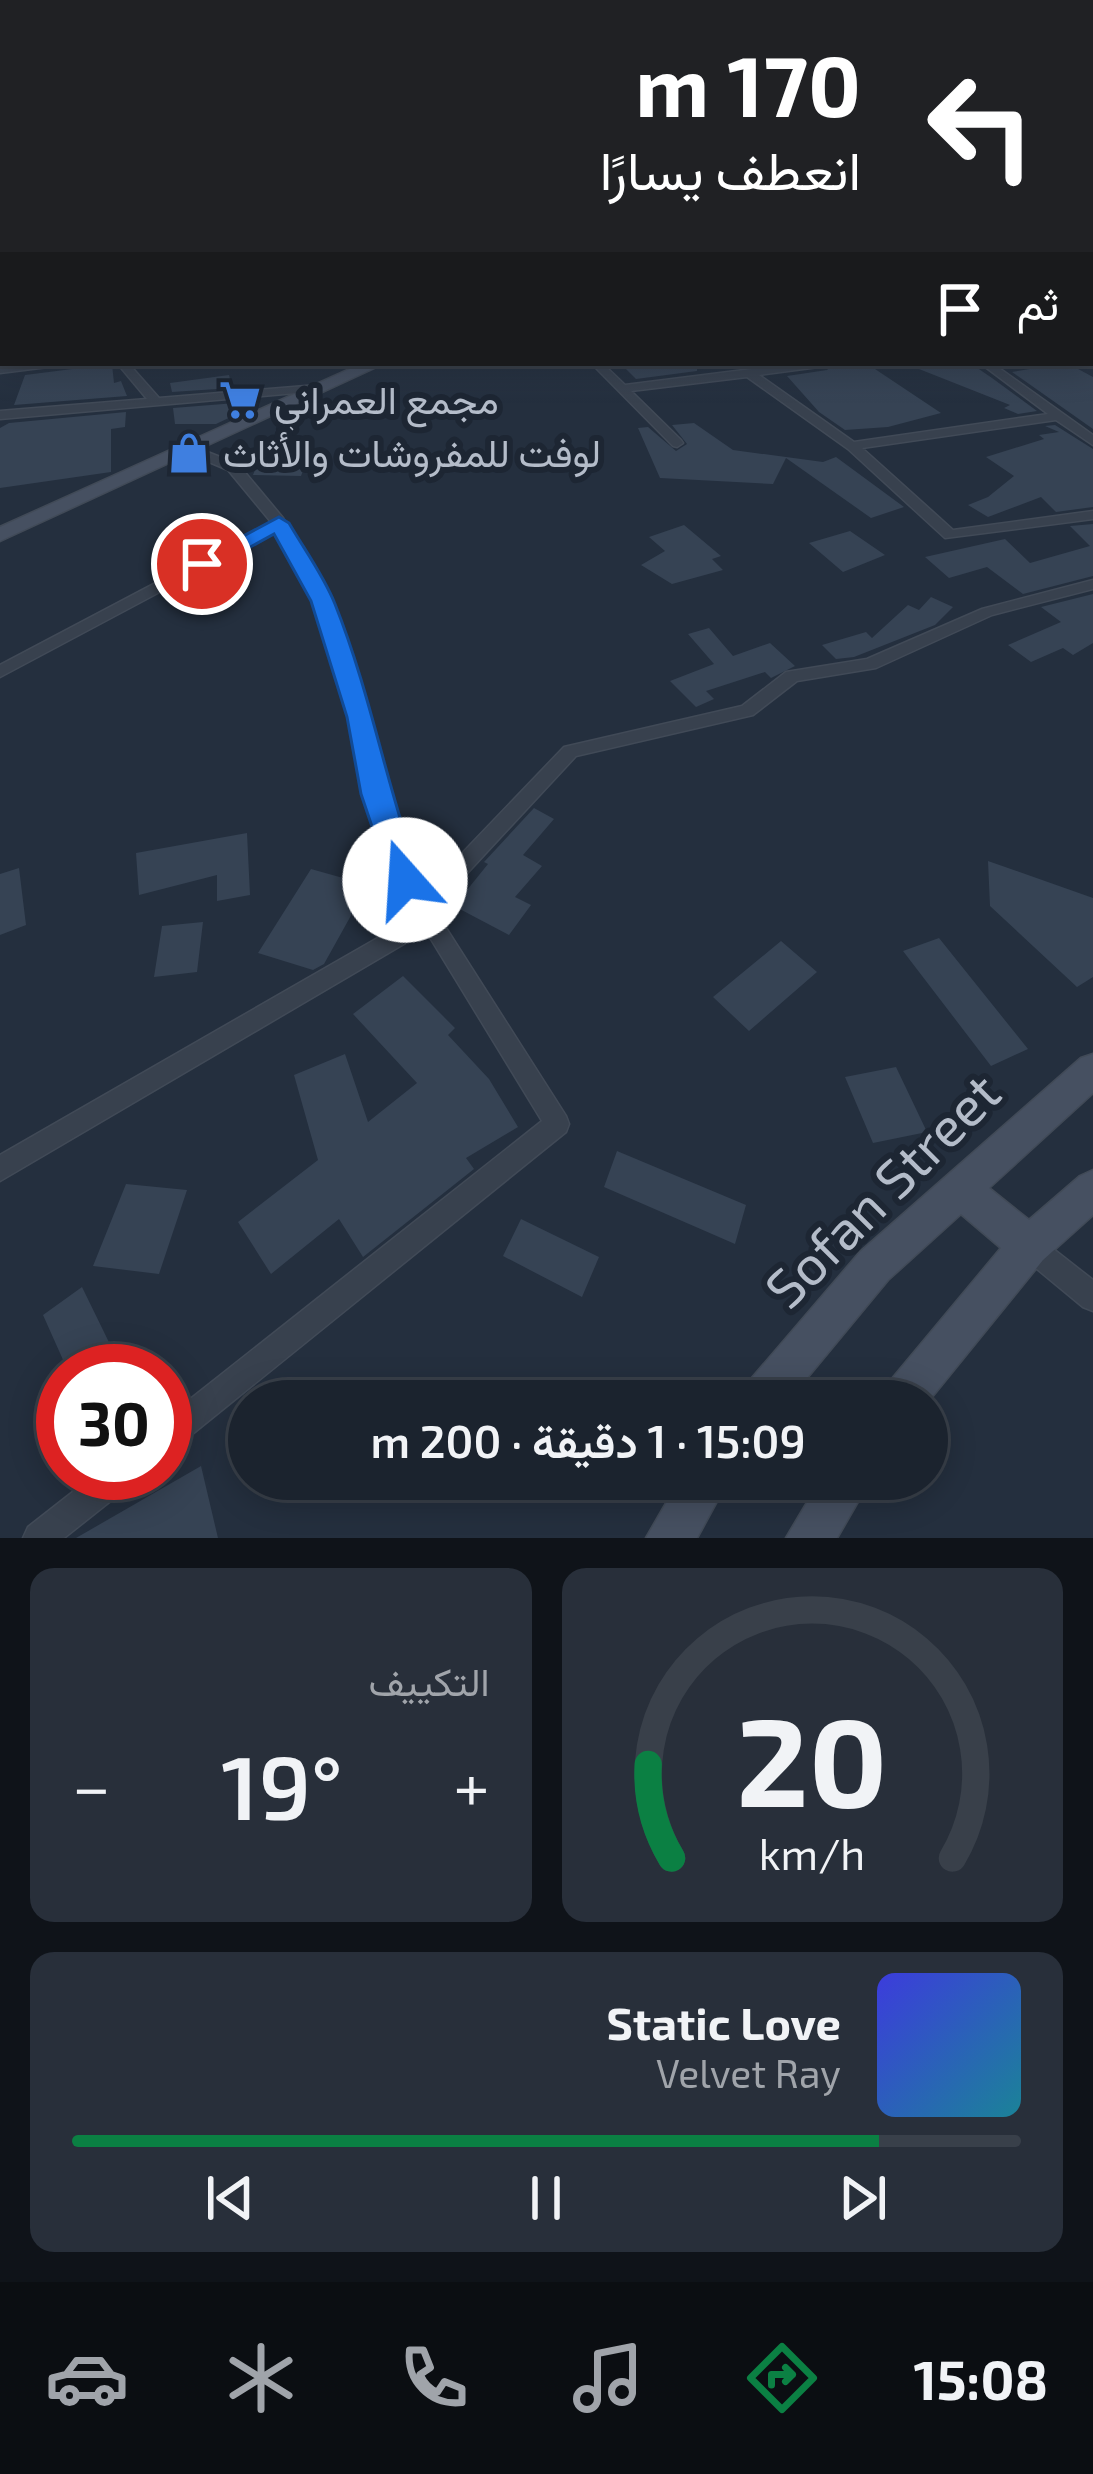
<!DOCTYPE html>
<html lang="ar">
<meta charset="utf-8">
<style>
:root{--surface:#1b232e;--page:#282f3a;--text:#f1f3f6;--muted:#a0a4aa;--line:#39404a;--accent:#0b8043}
body{margin:0;font-family:"Exo 2",Vazirmatn,sans-serif;background:var(--page);color:var(--text);direction:rtl;height:100vh;display:flex;flex-direction:column;font-size:45px;white-space:nowrap}
*{box-sizing:border-box;margin:0}
p{font-size:39px;color:var(--muted)}
.icon{flex:none;width:66px;height:66px;fill:none;stroke:currentColor;stroke-width:2;stroke-linecap:round;stroke-linejoin:round}
.map{position:relative;height:1538px;overflow:hidden;direction:ltr}
.drawer{display:flex;flex-direction:column;gap:30px;padding:30px;background:#0f1319;flex:1}
.drawer>*{flex:none}
.banner{position:absolute;left:0px;top:0px;width:1095px;height:366px;box-shadow:0 6px 30px #0003,0 0 0 3px var(--line);direction:rtl;background:#202124;color:#fff;overflow:hidden}
.speed{position:absolute;left:36px;top:1344px;display:flex;gap:24px;font-size:60px;font-weight:700;text-align:center}
.speed>*{display:grid;place-content:center;width:156px;height:156px;border-radius:50%;background:var(--surface);box-shadow:0 6px 30px #0003,0 0 0 3px var(--line);line-height:1}
.speed .limit{border:18px solid #d22;background:#fff;color:#111}
.pin{position:absolute;display:grid;place-items:center;width:102px;height:102px;color:#fff;margin:-51px;border:6px solid #fff;border-radius:50%;box-shadow:0 3px 12px #0007}
.me{position:absolute;width:132px;margin:-66px;rotate:341deg;stroke-linejoin:round;filter:drop-shadow(0 0 9px #0008)}
.turn{display:flex;align-items:center;gap:42px;height:252px;padding:0 36px;font-size:54px}
.turn .icon{width:156px;height:156px;stroke-width:2.5}
.turn b{display:block;font-size:84px;line-height:102px}
.then{display:flex;align-items:center;height:114px;padding:0 36px;background:#0003;gap:24px;font-size:45px}
.big{font-size:90px;font-weight:600;line-height:1.1}
.drawer .tile{flex:1;display:flex;flex-direction:column;justify-content:center;gap:18px;min-width:0;padding:0 42px;border-radius:24px;background:var(--page)}
.drawer .dial{align-items:center;gap:0}
.dial svg{height:312px;overflow:visible;fill:none;stroke:var(--line);stroke-width:7;stroke-linecap:round;text-anchor:middle}
.dial text{fill:var(--text);stroke:none}
.song{display:flex;align-items:center;gap:36px}
.cover{width:144px;height:144px;border-radius:18px;background:linear-gradient(135deg,hsl(240 70% 55%),hsl(190 70% 35%))}
.played{height:12px;border-radius:6px;background:linear-gradient(90deg,var(--accent) 85%,var(--line) 85%)}
.keys{display:flex;justify-content:space-around;direction:ltr}
.heat{display:flex;justify-content:space-between;align-items:center;font-size:66px;direction:ltr}
.drawer .tiles{flex:1;display:grid;gap:30px;grid-template-columns:1fr 1fr}
.tile:last-child{grid-column:span 2}
.trip{position:absolute;left:228px;top:1380px;width:720px;height:120px;border-radius:60px;background:var(--surface);box-shadow:0 6px 30px #0003,0 0 0 3px var(--line);font-weight:600;line-height:120px;text-align:center;direction:rtl}
.tab-bar{display:flex;height:192px;justify-content:space-around;align-items:center;background:#0b0e12;color:var(--muted)}
.tab-bar .icon{width:84px;height:84px}
.tab-bar .active{color:var(--accent)}
.tab-bar b{font-size:54px;color:var(--text)}
.map>svg:first-child{display:block}
.building{fill:#364354}
.lines{fill:none;stroke-linecap:round;stroke-linejoin:round}
.street-casing{stroke:#414a57;stroke-width:3}
.secondary-casing{stroke:#414a57;stroke-width:3}
.street{fill:#38414e;fill-rule:evenodd}
.secondary{fill:#465061;fill-rule:evenodd}
.route{fill:#1a73e8;stroke:#114b97;stroke-width:3}
.labels{text-anchor:middle;stroke-width:12;stroke-linejoin:round;paint-order:stroke}
.far-poi-label{font-size:39px;fill:#b4bcc9;stroke:#1d2633;text-anchor:start}
.near-street-label{font-size:54px;fill:#b4bcc9;stroke:#1d2633}
</style>
<div class="map">
<svg width="1093" height="1538" viewBox="0 0 1093 1538">
<rect width="100%" height="100%" fill="#242f3e"/>
<!-- building -->
<path class="building" d="M620 363H697V371L636 379Z
M835 363H866L941 413 888 427 845 430 819 412 787 376 827 370Z
M970 363 992 378 1037 411 1018 414 1004 408 1010 405 919 369Z
M1067 363 1093 377V429L1012 372Z
M112 364 114 383 121 381 127 396 14 405 25 375Z
M229 375 232 388 172 392 170 383Z
M236 403 258 404 216 424H175L173 408Z
M126 412 125 427 111 429V472L0 488V428L9 423Z
M694 423 733 450 823 462 836 457 904 507 871 518 786 458 773 484 660 478 638 428 648 427 676 451 687 444 672 425Z
M1055 425 1093 449V507L1056 512 1041 497 988 517 968 505 988 497 1014 476 986 457 1044 439 1039 435 1059 432 1045 426Z
M265 444 312 446 301 476 253 475Z
M1093 524V576L1023 594 987 567 949 578 925 557 1005 539 1030 563 1090 546 1070 526Z
M684 525 721 556 712 559 723 570 672 584 641 565 665 551 649 537Z
M850 531 885 555 843 572 809 543Z
M1093 594V643L1073 655 1063 648 1031 662 1008 645 1061 622 1041 607Z
M931 597 953 607 935 625 854 657 836 659 822 645 866 632 872 638 908 605 919 610Z
M709 628 733 656 770 643 795 666 771 678 765 672 706 691 714 699 696 707 670 681 714 664 688 634Z
M534 808 554 819 523 855 542 866 515 897 531 905 509 935 454 906 488 864 484 862Z
M247 833 250 895 217 901V875L139 895 136 853Z
M988 861 1093 898V977L1077 987 990 906Z
M19 868 26 925 0 935V874Z
M311 869 368 885 324 964 313 970 258 953Z
M203 922 197 972 154 977 162 926Z
M939 938 1028 1049 991 1066 903 951Z
M781 941 817 972 749 1031 713 997Z
M403 976 455 1028 448 1035 489 1079 518 1127 466 1158 474 1169 363 1257 339 1219 271 1274 238 1222 318 1160 294 1075 345 1054 368 1122 417 1083 353 1014Z
M896 1067 927 1132 873 1143 845 1077Z
M617 1151 746 1205 735 1244 604 1187Z
M126 1184 187 1190 159 1274 93 1266Z
M521 1219 599 1257 582 1297 503 1256Z
M82 1287 123 1371H68L43 1315Z
M201 1466 218 1538H76Z"/>
<g class="lines">
<!-- street casing -->
<g class="street-casing">
<path id="street" d="M1092 199H1093V204H1092Z
M0 205H3V210H0Z
M1092 215H1093V221H1092Z
M1092 262H1093V268H1092Z
M1092 332H1093V338H1092Z
M30 363H61L56 366 0 373V367Z
M117 363H128L159 398 318 385 324 388 318 391 0 419V411L147 399Z
M591 363H602L625 385 800 363H831L826 366 759 375 854 442 1048 414 980 363H992L1093 435V445L1056 420 862 448 953 530 1093 511V519L945 538 848 449 747 377 631 391 681 440 683 443 677 447 673 446Z
M187 444 238 464 283 518 330 601 369 717 384 794 414 877 424 893 564 747 742 706 786 672 867 659 982 609 1093 580V589L992 615 876 668 797 681 753 715 576 756 434 909 566 1116 569 1124 566 1132 175 1448 165 1453V1419L542 1121 426 931 0 1181V1155L416 916 395 880 366 794 351 717 314 601 276 530 0 677V665L271 522 228 470 183 451 181 448Z
M1029 1233 1038 1237 1093 1280V1311L1083 1307 1020 1255 1016 1246 1020 1237Z
M97 1473H136L132 1484 64 1538H23L28 1527Z"/>
</g>
<!-- secondary casing -->
<g class="secondary-casing">
<path id="secondary" d="M1092 289H1093V297H1092Z
M363 363H385L0 541V527Z
M1093 1054V1093L989 1188 1029 1220 1080 1176 1093 1170V1215L1043 1260 927 1403 879 1401 886 1386 1001 1248 961 1214 888 1280 788 1401H738L745 1386 860 1252 1081 1058Z
M680 1479H729L697 1538H646Z
M821 1479H871L837 1538H786Z"/>
</g>
<!-- street -->
<use href="#street" class="street"/>
<!-- secondary -->
<use href="#secondary" class="secondary"/>
</g>
<!-- sky -->
<linearGradient id="sky" x2="0" y2="1"><stop stop-color="#141a22"/><stop offset="0.47" stop-color="#3f4d63"/><stop offset="1" stop-color="#3f4d63" stop-opacity="0"/></linearGradient>
<rect width="1093" height="404" fill="url(#sky)"/>
<!-- route -->
<path class="route" d="M279 517 289 523C304 549 324 576 335 604 371 694 387 789 420 880L416 889H394L390 880 361 794 347 717 311 601 274 534 210 569 191 564Z"/>
<!-- icons -->
<defs>
<g id="supermarket-bare" transform="scale(3.24)"><path d="M-6-5.5h2.5l.6 2H6L4.5 2H-2.5L-4.4-4H-6ZM-1.5 3.2a1.3 1.3 0 1 0 .1 0ZM3 3.2a1.3 1.3 0 1 0 .1 0Z" fill="#3f7fe0" stroke="#1d2633" stroke-width="2.5" paint-order="stroke"/></g>
<g id="shop-bare" transform="scale(3.24)"><path d="M-5-2.5h2.3a2.7 3.5 0 0 1 5.4 0H5L5.5 6h-11ZM-1.5-2.5h3a1.5 2.3 0 0 0-3 0Z" fill="#3f7fe0" stroke="#1d2633" stroke-width="2.5" paint-order="stroke"/></g>
</defs>
<g fill-rule="evenodd">
<use href="#supermarket-bare" x="240" y="400"/>
<use href="#shop-bare" x="189" y="453"/>
</g>
<g class="labels">
<!-- far-poi labels -->
<g class="far-poi-label">
<text x="274" y="414">مجمع العمراني</text>
<text x="223" y="467">لوفت للمفروشات والأثاث</text>
</g>
<!-- near-street labels -->
<g class="near-street-label">
<text transform="translate(883 1191) rotate(-45)" y="19">Sofan Street</text>
</g>
</g>
</svg>
<div class="speed"><div class="limit">30</div></div>
<div class="pin" style="left:202px;top:564px;background:#d93025"><svg class="icon" aria-label="arrive" viewBox="0 0 24 24"><path d="M6 21V4h12l-3 4 3 4H6"/></svg></div>
<svg class="me" style="left:405px;top:880px" viewBox="-20 -20 40 40"><circle r="19" fill="#fff"/><path d="M0-13L10 11 0 6-10 11z" fill="#1a73e8"/></svg>
<div class="trip">15:09 · 1 دقيقة · 200 m</div>
<div class="banner">
<div class="turn"><svg class="icon" aria-label="left" viewBox="0 0 24 24"><path d="M17 20v-9H6M10 6l-5 5 5 5"/></svg><div><b>170 m</b>انعطف يسارًا</div></div>
<div class="then">ثم<svg class="icon" aria-label="arrive" viewBox="0 0 24 24"><path d="M6 21V4h12l-3 4 3 4H6"/></svg></div>
</div>
</div>
<section class="drawer">
<div class="tiles">
<div class="tile dial"><svg viewBox="0 0 100 80">
<path d="M14 69A42 42 0 1 1 86 69"/>
<path d="M14 69A42 42 0 0 1 8 45" stroke="#0b8043"/>
<text x="50" y="56" font-size="32" font-weight="700">20</text>
<text x="50" y="72" font-size="11">km/h</text>
</svg></div>
<div class="tile"><p>التكييف</p>
<div class="heat"><a>−</a><b class="big">19°</b><a>+</a></div>
</div>
<div class="tile">
<div class="song"><i class="cover"></i><div><b>Static Love</b><p>Velvet Ray</p></div></div>
<div class="played"></div>
<div class="keys"><svg class="icon" aria-label="previous" viewBox="0 0 24 24"><path d="M18 5L8 12l10 7zM5 5v14"/></svg><svg class="icon" aria-label="pause" viewBox="0 0 24 24"><path d="M8 5v14M16 5v14"/></svg><svg class="icon" aria-label="next" viewBox="0 0 24 24"><path d="M6 5l10 7-10 7zM19 5v14"/></svg></div>
</div>
</div>
</section>
<nav class="tab-bar">
<b>15:08</b>
<svg class="icon active" aria-label="directions" viewBox="0 0 24 24"><path d="M12 3l9 9-9 9-9-9zM9 14v-3h6M13 9l2 2-2 2"/></svg>
<svg class="icon" aria-label="music" viewBox="0 0 24 24"><path d="M9 18V5l10-2v13"/><circle cx="6" cy="18" r="3"/><circle cx="16" cy="16" r="3"/></svg>
<svg class="icon" aria-label="phone" viewBox="0 0 24 24"><path d="M5 4h4l2 5-3 2q2 4 5 5l2-3 5 2v4C11 20 4 13 5 4z"/></svg>
<svg class="icon" aria-label="climate" viewBox="0 0 24 24"><path d="M12 3v18M4 7l16 10M4 17L20 7"/></svg>
<svg class="icon" aria-label="car" viewBox="0 0 24 24"><path d="M5 17H2v-5l4-1 3-4h7l3 4 3 1v5h-3M9 17h6M6 11h13"/><circle cx="7" cy="17" r="2"/><circle cx="17" cy="17" r="2"/></svg>
</nav>
